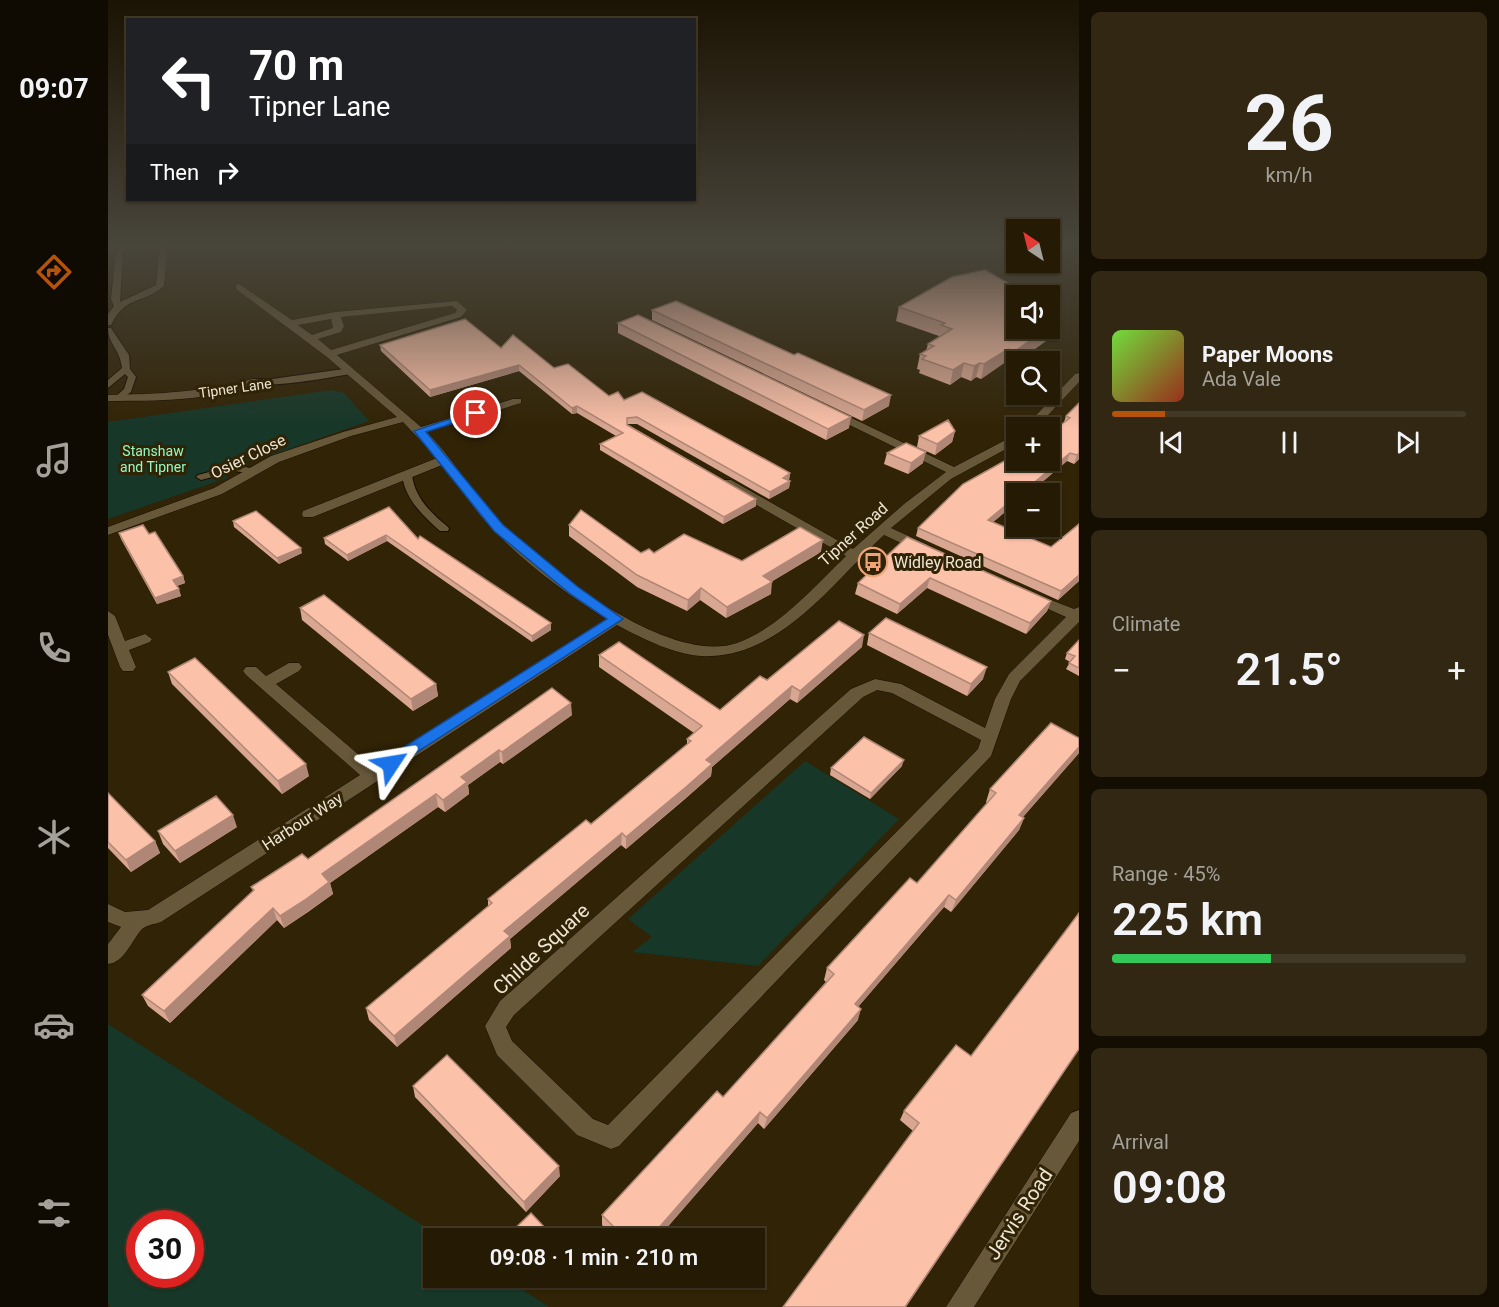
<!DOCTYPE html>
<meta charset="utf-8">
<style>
:root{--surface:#251a04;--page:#312713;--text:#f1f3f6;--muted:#a3a19a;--line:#423826;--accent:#b45309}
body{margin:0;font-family:Roboto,sans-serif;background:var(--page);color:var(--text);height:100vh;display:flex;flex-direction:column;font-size:22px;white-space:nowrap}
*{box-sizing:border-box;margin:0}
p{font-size:20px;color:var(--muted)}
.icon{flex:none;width:33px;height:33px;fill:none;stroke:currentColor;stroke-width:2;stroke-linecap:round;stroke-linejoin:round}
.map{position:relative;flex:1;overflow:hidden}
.panel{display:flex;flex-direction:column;gap:12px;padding:12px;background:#140e02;width:420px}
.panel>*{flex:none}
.guide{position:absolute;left:18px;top:18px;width:570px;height:183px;border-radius:0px;box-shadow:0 2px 4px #0004,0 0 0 2px var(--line);background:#202124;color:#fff;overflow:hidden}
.needle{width:39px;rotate:325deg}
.controls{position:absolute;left:898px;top:219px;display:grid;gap:12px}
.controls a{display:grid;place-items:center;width:54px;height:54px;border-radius:0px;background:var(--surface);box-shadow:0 2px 4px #0004,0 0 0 2px var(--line);font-size:30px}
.speed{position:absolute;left:18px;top:1210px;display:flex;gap:12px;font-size:30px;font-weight:700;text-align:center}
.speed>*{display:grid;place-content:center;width:78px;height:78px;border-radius:50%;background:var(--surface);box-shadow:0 2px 4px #0004,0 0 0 2px var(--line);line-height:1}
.speed .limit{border:9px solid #d22;background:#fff;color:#111}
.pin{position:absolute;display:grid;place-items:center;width:51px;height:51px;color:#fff;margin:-26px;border:3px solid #fff;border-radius:50%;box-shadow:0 2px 6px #0007}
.me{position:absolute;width:66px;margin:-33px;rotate:57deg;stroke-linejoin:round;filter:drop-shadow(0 0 4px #0008)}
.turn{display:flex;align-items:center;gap:21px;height:126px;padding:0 24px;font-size:27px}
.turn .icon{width:78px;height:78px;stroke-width:2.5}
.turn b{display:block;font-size:42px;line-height:51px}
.then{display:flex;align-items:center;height:57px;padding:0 24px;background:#0003;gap:12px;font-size:22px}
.big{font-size:45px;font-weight:600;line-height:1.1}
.panel .tile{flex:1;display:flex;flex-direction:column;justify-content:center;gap:9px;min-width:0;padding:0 21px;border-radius:9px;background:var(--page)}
.panel .dial{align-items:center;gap:0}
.dial b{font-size:78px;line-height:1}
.song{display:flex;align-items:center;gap:18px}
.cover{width:72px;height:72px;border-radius:9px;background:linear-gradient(135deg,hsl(100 70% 55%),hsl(10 70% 35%))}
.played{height:6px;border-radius:3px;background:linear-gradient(90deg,var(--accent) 15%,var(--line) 15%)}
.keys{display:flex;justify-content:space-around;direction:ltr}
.heat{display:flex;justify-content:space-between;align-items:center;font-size:33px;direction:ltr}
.charge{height:9px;border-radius:4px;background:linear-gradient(90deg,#34c759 45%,var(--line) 0)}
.trip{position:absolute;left:315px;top:1228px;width:342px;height:60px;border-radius:0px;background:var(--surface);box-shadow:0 2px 4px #0004,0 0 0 2px var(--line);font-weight:600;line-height:60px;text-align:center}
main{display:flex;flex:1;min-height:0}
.tab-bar{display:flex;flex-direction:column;width:108px;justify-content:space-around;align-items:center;background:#0f0a02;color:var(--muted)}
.tab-bar .icon{width:42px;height:42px}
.tab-bar .current{color:var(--accent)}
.tab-bar b{font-size:27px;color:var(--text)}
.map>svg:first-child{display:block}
.green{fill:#173728;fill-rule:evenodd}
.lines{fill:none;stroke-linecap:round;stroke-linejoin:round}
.service-casing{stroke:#170d00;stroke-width:2}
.minor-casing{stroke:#170d00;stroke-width:1}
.service{fill:#68583a;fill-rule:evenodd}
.minor{fill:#68583a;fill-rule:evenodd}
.wall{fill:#d9a691}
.shaded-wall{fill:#b08776}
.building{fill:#fcc1a9;stroke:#b08776;stroke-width:1.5}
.route{fill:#1a73e8;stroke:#114b97;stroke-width:1.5}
.labels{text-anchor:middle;stroke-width:6;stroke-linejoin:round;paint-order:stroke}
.far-street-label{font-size:14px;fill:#eee6d5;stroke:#312305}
.far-park-label{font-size:14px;fill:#90fbc5;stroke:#312305}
.street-label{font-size:16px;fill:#eee6d5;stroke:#312305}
.poi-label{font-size:16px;fill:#eee6d5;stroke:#312305;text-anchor:start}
.near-street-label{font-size:20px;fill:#eee6d5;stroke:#312305}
</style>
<main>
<nav class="tab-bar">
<b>09:07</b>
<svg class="icon current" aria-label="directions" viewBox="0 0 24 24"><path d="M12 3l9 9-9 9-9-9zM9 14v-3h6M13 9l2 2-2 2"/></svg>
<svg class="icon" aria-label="music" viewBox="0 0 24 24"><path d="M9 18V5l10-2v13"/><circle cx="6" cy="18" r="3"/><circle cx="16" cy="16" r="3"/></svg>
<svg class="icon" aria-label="phone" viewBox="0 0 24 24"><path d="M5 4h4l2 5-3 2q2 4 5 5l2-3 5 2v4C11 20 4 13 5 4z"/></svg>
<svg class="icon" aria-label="climate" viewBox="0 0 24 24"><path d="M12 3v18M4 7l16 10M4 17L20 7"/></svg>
<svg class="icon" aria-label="car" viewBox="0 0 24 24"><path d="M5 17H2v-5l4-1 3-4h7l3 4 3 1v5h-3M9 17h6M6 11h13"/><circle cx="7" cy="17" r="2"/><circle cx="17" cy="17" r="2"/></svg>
<svg class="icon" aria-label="filters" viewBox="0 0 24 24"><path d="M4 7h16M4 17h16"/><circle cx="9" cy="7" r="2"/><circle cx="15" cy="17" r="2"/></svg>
</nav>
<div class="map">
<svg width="971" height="1307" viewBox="0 0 971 1307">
<rect width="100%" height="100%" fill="#312305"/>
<!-- green -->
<path class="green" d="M223 390 236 393 261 421 158 457 118 465 119 478 0 519V422Z
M697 761 791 819 650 966 524 952 544 937 520 919Z
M0 1024 336 1239H326V1278H397L441 1307H2L0 1303ZM32 1224H82V1275H32Z"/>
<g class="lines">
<!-- service casing -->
<g class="service-casing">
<path id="service" d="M15 246H22L15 253 12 302 48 285 51 252 50 246H56L59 252 56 286C34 305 19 294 3 325H0V314L6 306 3 299 8 252Z
M0 328H3L21 355 22 369 28 377 23 392 10 401 6 398 16 389 20 377 17 374 0 388V380L14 368C12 349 0 344 0 328Z
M243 368 247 371 246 373C228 377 153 390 141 382L145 379H164Z
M127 465 148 469 150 471 145 474 127 471 93 480 88 477 90 475Z
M299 471 304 474C306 497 323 513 340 527L341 529 340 531H332C315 516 296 498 294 474Z"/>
</g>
<!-- minor casing -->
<g class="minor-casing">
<path id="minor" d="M131 284 184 320 227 312 349 301 359 310 353 317 229 355 313 427 405 399H413V403L319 432C343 457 361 487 385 513 429 563 559 667 629 643 671 628 707 586 738 556L615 486 613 483 615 480H623L745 549 796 504 838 472 721 415V411H729L846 467 909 434V443L843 479 783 528 820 545 822 548 820 551H810L776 535C727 580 676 653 604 656 572 658 537 640 509 625L53 922C47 924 39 925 34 929 24 940 16 963 0 964V944L13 927 0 922V904L17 912 40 910 252 775 138 675 135 671 138 667H148L158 676 181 663H191L194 667 191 671 168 684 265 767 498 619C454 591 411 559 376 520 361 502 348 483 334 465L205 517H195L194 514 195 511 329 458 295 422 243 436 171 462 114 494 0 535V527L106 488 163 456 235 432 289 417 219 357 128 289V285ZM344 306 349 310 347 313 223 350 210 339 233 332 236 326 233 317ZM223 319 225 328 204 335 190 325Z
M971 373V382L928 428H916L967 374Z
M145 379 150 382 149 384C102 401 49 401 0 401V395C50 394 97 392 145 379Z
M925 593 966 609 971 607V622L912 681 903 699 883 756 511 1146 503 1149 469 1135 389 1055 377 1026 392 1001 743 689 767 679 793 684 877 728 887 699 901 674 958 617 920 600 918 597ZM769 690 784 693 873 740 870 749 500 1125 485 1119 404 1041 398 1027 406 1015 755 697Z
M0 611 7 616 17 641 37 634 44 639 42 642 21 650 28 667 25 671H15L12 667 0 635Z
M971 1110V1141L866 1307H838L963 1113Z"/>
</g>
<!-- service -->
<use href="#service" class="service"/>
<!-- minor -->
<use href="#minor" class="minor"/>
</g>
<!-- wall -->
<path class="wall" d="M904 293 909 328 946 324 942 338 903 366 896 363 873 379 868 377 863 381 853 377 842 385 811 373 812 370 809 369 812 354 818 351 820 344 831 337V336L788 321 791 307Z
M544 310 781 406 754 421 544 320Z
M510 323 741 428 718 440 510 333Z
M272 345 393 348 446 368 501 396 516 400 682 473 681 480H680L682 481 681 488 661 499 529 424H519L648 499V506L615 524 492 450V444L508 436 469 413 464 414 411 371 322 397 273 351Z
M971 403V459L966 464 959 461 920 494H909V502L885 522 971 581 950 600 808 536 810 528 909 460 956 422 958 416Z
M847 431 844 442 827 455 809 447 811 436Z
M779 453 815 463 800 474 776 464Z
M281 507 310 539 443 623V630L424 642 279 541 240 561 217 544 216 538Z
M125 521 194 553 171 564 126 527Z
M461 525 533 553H546L634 561 713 552 663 582V594L618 618 592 600 579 611 529 587 461 536Z
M11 533 41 534 75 576 77 583 69 586 73 596 49 604 13 539Z
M799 537 943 601 939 611 918 634 819 588 789 614 747 594 750 583Z
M192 608 328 684 330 696 305 711 194 620Z
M761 633 875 679 859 696 759 645Z
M971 640V676L958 669 962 662 957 659 959 653Z
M754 647 689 703 682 699 604 767 603 776 577 799 518 849 513 845 402 939 403 948 289 1047 261 1020 258 1008 380 906V899L483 824 579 745V739L586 733 491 667V655L612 710 659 680Z
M60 672 201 776 174 794 64 684Z
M444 688 464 715 395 764 392 762 360 785 361 794 337 812 330 807 222 883 225 894 200 912 176 928 169 920 62 1023 40 1006 34 995 145 891 143 887 200 859Z
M971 753 915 817 916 818 911 830 843 912 836 907 750 1007V1020L656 1129 650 1123 549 1239H508L494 1225V1215L615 1097 718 982 716 980 719 968 809 883 879 803 878 802 882 789Z
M794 766 762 799 722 775 723 768Z
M0 793 47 841 52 853 23 872 0 848Z
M129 827 72 863 55 844 50 831Z
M848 1045 798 1307 805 1131 792 1120 796 1111Z
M305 1086 452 1176 418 1212 307 1097Z"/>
<!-- shaded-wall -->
<path class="shaded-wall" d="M905 286 902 300 898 291Z
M946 324 942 338 903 366 907 351 940 328H942V327Z
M900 349 896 363 873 379 876 364Z
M856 363 853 377 842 385 845 370Z
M872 363 868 377 863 381 866 366Z
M411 365V371L322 397V390Z
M783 395 781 406 754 421 756 410Z
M469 406V413L464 414V408Z
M743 417 741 428 718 440 720 429Z
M847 431 844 442 827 455 829 444Z
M818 452 815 463 800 474 803 463Z
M962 453 959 461 920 494H912Z
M971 453V459L966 464 969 455Z
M682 473 681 480 674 484 675 478Z
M682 481 681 488 661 499 662 492Z
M909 496V502L877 529 880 520Z
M648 499V506L615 524 616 517Z
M278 535 279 541 240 561 239 555Z
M715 540 713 552 654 587 655 576Z
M193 548 194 553 171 564 169 558Z
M971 575V581L950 600 953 591Z
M75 576 77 583 68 586 65 580Z
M822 578 819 588 789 614 792 604Z
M664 582 663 594 618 618 619 607Z
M593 588 592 600 579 611 580 600Z
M71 589 73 596 49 604 47 598Z
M943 601 939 611 918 634 922 623Z
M443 623V630L424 642V636Z
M756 635 754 647 689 703 692 691Z
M879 667 875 679 859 696 863 684Z
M328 684 330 696 305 711 303 699Z
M684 686 682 699 604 767 603 776 518 849V837L598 760Z
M463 703 464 715 395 764 394 752Z
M971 747V753L906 827 911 815Z
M391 750 392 762 360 785 361 794 337 812 335 800 353 777Z
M796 760 794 766 762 799 763 793Z
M198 764 201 776 174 794 170 781Z
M328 794 330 807 222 883 225 894 176 928 172 916 214 874Z
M125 815 129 827 72 863 67 851Z
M916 818 911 830 843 912 848 900Z
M514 833 513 845 402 939 403 948 289 1047 286 1036 396 931Z
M47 841 52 853 23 872 18 860Z
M841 895 836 907 743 1015 747 1004Z
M165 908 169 920 62 1023 56 1011Z
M753 1009 750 1020 656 1129 659 1118Z
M971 1049 798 1307H797Z
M652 1112 650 1123 549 1239H541Z
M451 1166 452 1176 418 1212 416 1202Z
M439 1230V1235L435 1239H430Z"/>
<!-- building -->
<path class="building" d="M877 270 905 286 898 291 912 296H909V328H940L907 351 900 349 876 364 872 363 866 366 856 363 845 370 814 359 818 356 812 354 826 346 820 344 844 329 833 325 837 323 791 307 844 277Z
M568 301 686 355 690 353 783 395 756 410 544 310Z
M530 315 743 417 720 429 510 323Z
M357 319 393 348 405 335 446 368 460 364 501 396 510 392 516 400 534 392 682 473 675 478 682 481 662 492 529 417 519 418V425L648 499 616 517 492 444 515 433 469 406 464 408 411 365 322 390 272 345Z
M971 403V453L969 455 962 453 912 494H909V496L880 520 943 547 971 524V575L953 591 810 528 855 484 909 454V460H942V433L962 418 958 416Z
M840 420 847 431 829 444 811 436Z
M798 443 818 452 803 463 779 453Z
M281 507 310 539 312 536 443 623 424 636 278 535 239 555 216 538Z
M473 510 533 553 541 549 546 553 576 534 634 561 692 527 715 540 655 576 664 582 619 607 593 588 580 600 529 575 461 525Z
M148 511 193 548 169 558 125 521Z
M35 525 41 534 47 532 75 576 65 580 71 589 47 598 11 533Z
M799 537 943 601 922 623 822 578 792 604 750 583Z
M216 595 328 684 303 699 192 608Z
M778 618 879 667 863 684 761 633Z
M731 621 756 635 692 691 684 686 598 760 604 764 578 787 518 837 514 833 396 931 402 936 286 1036 258 1008 384 903 380 899 478 820 483 824 583 741 579 739 594 726 491 655 511 642 612 710 652 676 659 680Z
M971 640V668L961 663 967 656 959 653Z
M87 658 198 764 170 781 60 672Z
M444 688 463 703 394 752 391 750 353 777 359 782 335 800 328 794 214 874 221 882 197 900 172 916 165 908 56 1011 34 995 146 890 143 887 194 854 200 859Z
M943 723 971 738V747L911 815 916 818 848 900 841 895 747 1004 753 1009 659 1118 652 1112 541 1239H518L494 1215 609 1091 615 1097 726 974 719 968 802 878 809 883 888 793 882 789Z
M756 737 796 760 763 793 723 768Z
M0 793 47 841 18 860 0 842Z
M108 796 125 815 67 851 50 831Z
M971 913V1049L797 1307H675L811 1123 796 1111 848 1045 863 1056Z
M339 1055 451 1166 416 1202 305 1086Z
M423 1213 439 1230 430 1239H396Z"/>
<!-- sky -->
<linearGradient id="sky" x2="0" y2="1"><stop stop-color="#1b1303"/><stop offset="0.57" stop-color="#48453b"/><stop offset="1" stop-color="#48453b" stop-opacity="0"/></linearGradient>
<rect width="971" height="429" fill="url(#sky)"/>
<!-- route -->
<path class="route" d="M368 410 371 411V415L318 432 395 525 470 587 515 619 283 769 277 768 275 764 277 759 499 619 461 593 386 531 306 431Z"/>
<!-- icons -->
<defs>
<g id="bus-ring" transform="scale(1.5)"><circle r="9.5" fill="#312305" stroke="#efa377" stroke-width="1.5"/><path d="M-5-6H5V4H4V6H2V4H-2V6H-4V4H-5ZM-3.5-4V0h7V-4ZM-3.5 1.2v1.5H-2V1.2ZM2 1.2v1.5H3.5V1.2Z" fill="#efa377"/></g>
</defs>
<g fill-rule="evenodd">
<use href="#bus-ring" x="765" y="562"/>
</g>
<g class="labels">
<!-- far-street labels -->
<g class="far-street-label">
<text transform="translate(127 388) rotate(-8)" y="5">Tipner Lane</text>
</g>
<!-- far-park labels -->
<g class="far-park-label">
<text x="45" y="456">Stanshaw<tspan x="45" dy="16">and Tipner</tspan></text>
</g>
<!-- street labels -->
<g class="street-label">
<text transform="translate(140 456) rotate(-26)" y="6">Osier Close</text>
<text transform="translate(745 534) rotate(-42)" y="6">Tipner Road</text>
<text transform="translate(194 821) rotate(-33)" y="6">Harbour Way</text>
</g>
<!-- poi labels -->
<g class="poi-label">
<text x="786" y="568">Widley Road</text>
</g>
<!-- near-street labels -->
<g class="near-street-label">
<text transform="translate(433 949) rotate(-43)" y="7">Childe Square</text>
<text transform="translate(911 1214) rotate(-57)" y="7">Jervis Road</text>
</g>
</g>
</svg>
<div class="controls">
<a><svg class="needle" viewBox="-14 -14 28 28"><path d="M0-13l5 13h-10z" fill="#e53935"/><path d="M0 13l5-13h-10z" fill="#a3a19a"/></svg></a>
<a><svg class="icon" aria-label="sound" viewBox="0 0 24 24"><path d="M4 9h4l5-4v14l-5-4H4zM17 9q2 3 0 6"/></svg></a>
<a><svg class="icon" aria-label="search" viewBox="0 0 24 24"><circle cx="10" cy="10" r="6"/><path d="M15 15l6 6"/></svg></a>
<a>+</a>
<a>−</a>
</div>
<div class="speed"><div class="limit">30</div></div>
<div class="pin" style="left:368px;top:413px;background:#d93025"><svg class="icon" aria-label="arrive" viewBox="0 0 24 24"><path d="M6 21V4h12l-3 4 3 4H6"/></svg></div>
<svg class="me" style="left:283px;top:764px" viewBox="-20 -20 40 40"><path d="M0-17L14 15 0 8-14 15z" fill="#1a73e8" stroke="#fff" stroke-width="4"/></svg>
<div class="trip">09:08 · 1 min · 210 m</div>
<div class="guide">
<div class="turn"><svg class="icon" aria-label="left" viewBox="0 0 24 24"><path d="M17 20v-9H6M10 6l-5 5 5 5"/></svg><div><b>70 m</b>Tipner Lane</div></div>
<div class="then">Then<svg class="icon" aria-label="right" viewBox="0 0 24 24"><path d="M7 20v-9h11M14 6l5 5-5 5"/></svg></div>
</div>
</div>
<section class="panel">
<div class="tile dial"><b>26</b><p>km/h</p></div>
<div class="tile">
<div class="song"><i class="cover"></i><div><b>Paper Moons</b><p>Ada Vale</p></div></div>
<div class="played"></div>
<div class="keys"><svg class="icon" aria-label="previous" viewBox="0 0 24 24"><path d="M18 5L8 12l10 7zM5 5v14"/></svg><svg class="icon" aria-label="pause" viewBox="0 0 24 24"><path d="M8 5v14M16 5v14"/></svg><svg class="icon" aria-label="next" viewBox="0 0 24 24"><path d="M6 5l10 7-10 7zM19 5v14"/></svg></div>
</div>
<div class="tile"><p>Climate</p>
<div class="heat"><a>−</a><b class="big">21.5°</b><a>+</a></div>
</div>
<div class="tile"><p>Range · 45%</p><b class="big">225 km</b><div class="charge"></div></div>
<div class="tile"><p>Arrival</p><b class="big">09:08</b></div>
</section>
</main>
